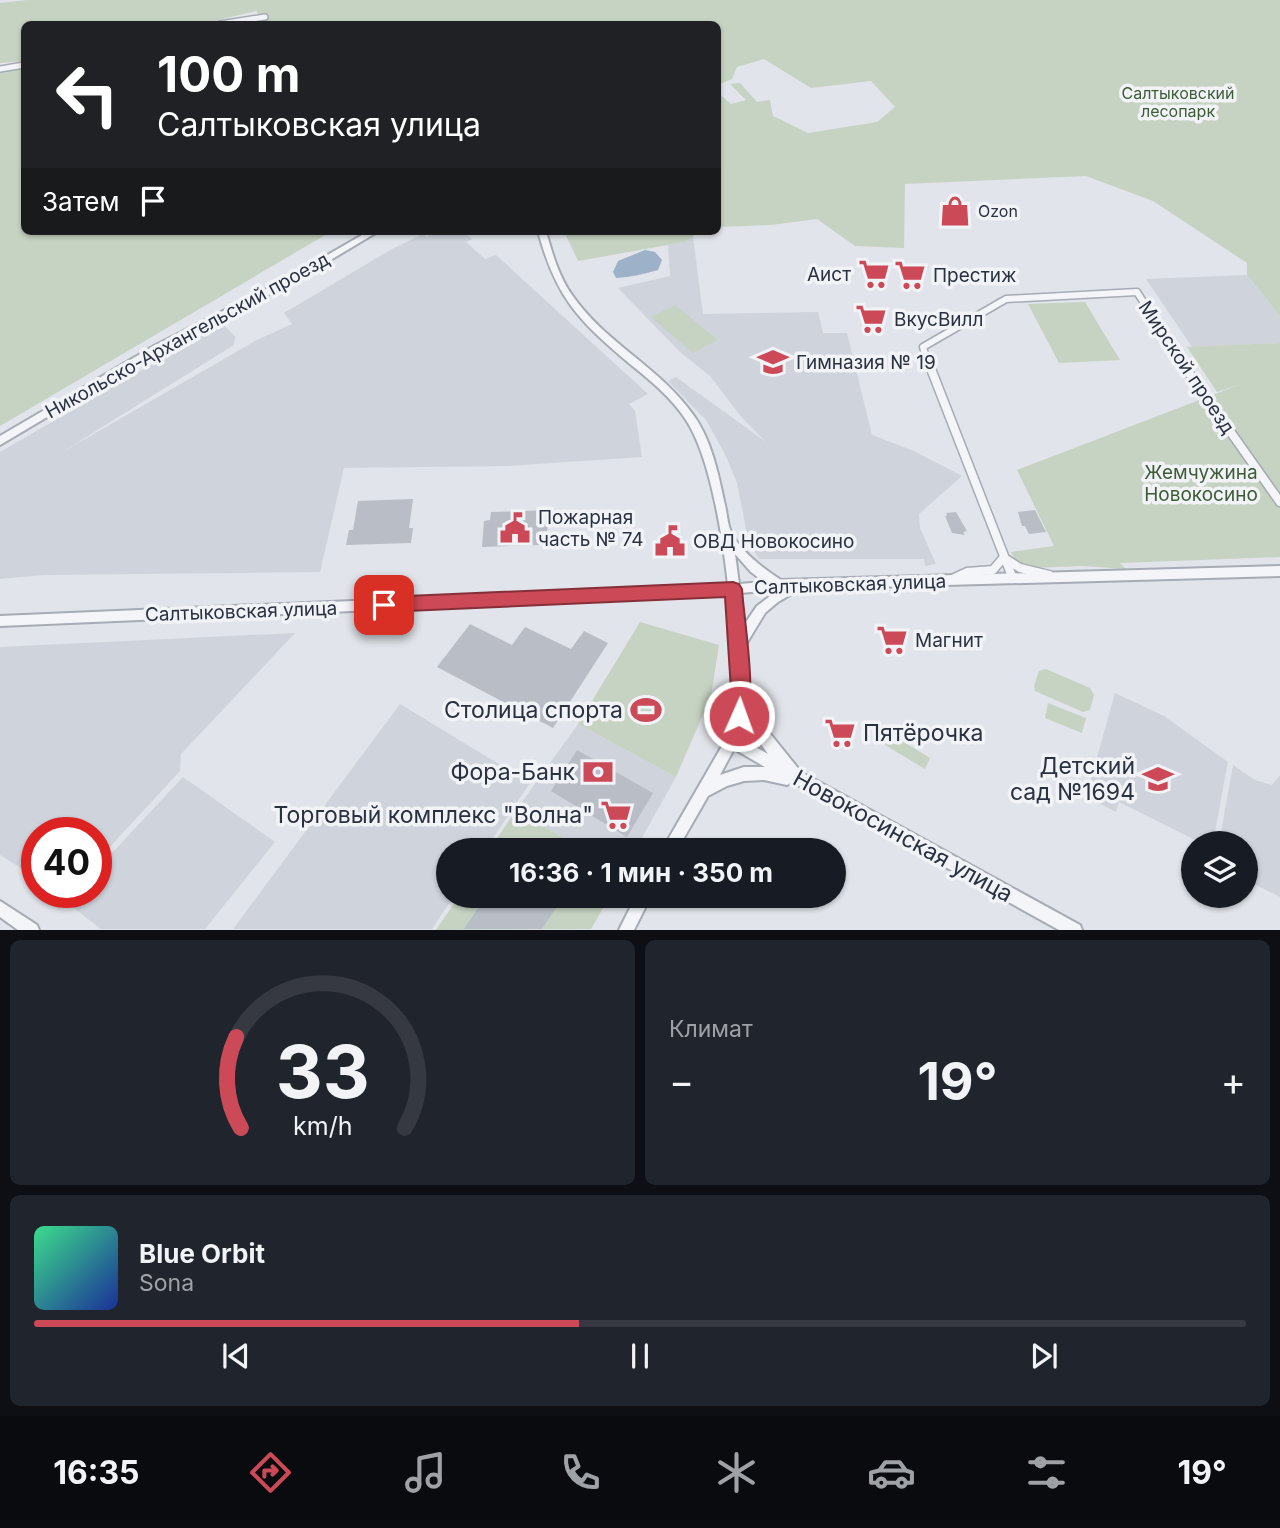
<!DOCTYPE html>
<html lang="ru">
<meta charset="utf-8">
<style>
:root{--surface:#171b24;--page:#20242c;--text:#f1f3f6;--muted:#9ea1a6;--line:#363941;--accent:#cc4958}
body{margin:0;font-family:Inter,sans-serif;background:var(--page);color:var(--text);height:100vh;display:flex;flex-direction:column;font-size:26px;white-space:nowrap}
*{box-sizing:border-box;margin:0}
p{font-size:23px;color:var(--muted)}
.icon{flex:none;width:38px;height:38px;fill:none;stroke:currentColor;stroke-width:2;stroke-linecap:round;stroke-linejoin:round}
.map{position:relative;height:930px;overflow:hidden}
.side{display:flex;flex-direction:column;gap:10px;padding:10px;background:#0d0f14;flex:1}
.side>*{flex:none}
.banner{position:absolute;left:21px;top:21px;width:700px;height:214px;border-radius:10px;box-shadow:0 2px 5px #0004;background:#202124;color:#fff;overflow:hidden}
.fabs{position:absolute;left:1181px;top:831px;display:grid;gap:14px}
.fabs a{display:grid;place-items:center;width:77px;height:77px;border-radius:50%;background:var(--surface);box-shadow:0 2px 5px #0004;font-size:35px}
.speed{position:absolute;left:21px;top:817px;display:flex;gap:14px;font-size:35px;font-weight:700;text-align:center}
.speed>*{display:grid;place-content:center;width:91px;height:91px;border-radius:50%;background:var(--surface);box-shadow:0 2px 5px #0004;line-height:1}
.speed .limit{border:10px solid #d22;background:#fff;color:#111}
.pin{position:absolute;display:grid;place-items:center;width:60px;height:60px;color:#fff;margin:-30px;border-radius:14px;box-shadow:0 4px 10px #0006}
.me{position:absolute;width:77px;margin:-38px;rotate:2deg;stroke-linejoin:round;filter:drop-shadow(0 0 5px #0008)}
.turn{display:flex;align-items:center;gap:24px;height:147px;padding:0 21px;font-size:32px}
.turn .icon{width:91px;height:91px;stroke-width:2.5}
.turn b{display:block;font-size:49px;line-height:60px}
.then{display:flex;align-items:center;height:66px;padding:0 21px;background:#0003;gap:14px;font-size:26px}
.big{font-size:52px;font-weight:700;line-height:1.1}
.side .widget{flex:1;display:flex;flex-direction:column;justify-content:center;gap:10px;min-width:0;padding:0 24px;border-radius:10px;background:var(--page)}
.side .dial{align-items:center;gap:0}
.dial svg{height:182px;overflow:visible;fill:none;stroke:var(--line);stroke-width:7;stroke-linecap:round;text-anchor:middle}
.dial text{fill:var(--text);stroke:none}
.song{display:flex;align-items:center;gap:21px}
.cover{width:84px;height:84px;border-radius:10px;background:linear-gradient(135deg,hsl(150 70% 55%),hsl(230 70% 35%))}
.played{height:7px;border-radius:4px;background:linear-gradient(90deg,var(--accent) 45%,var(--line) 45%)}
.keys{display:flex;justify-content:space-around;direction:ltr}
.heat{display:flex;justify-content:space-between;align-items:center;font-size:38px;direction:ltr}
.side .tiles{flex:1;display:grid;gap:10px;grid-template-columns:1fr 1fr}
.widget:last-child{grid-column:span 2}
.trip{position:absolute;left:436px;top:838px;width:410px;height:70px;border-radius:35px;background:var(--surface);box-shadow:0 2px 5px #0004;font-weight:700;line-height:70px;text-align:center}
.tab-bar{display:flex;height:112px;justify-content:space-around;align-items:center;background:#090b0e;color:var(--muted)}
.tab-bar .icon{width:49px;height:49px}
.tab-bar .on{color:var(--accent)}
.tab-bar b{font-size:32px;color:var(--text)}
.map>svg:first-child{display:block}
.built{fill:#cfd3db}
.green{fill:#c6d3c2}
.water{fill:#9db1c9}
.building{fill:#b8bdc6}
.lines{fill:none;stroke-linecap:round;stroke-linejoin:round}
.minor-far2-casing{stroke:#a6abb4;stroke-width:8}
.minor-far1-casing{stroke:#a6abb4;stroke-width:9}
.minor-casing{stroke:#a6abb4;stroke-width:11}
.tertiary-casing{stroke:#a6abb4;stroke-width:4}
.minor-far2{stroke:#f4f5f8;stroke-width:5}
.minor-far1{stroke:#f4f5f8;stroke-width:6}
.minor{stroke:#f4f5f8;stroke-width:8}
.tertiary{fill:#f4f5f8;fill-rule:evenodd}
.route{fill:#cc4958;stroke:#852f39;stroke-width:2}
.labels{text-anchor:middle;stroke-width:7;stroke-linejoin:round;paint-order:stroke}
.far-park-label{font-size:16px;fill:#3d5c37;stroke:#f1f3f7}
.far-poi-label{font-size:16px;fill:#2a3141;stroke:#f1f3f7;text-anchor:start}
.poi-label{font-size:19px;fill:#2a3141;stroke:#f1f3f7;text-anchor:start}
.street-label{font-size:19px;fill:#2a3141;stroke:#f1f3f7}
.park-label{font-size:19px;fill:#3d5c37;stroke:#f1f3f7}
.near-poi-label{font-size:23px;fill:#2a3141;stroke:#f1f3f7;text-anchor:end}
.near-street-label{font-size:23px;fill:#2a3141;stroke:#f1f3f7}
</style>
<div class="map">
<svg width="1280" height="930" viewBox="0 0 1280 930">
<rect width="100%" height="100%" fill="#e1e4ea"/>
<!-- built -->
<path class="built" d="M440 231H463L472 239 466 242 485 259 496 255 648 394 629 404 635 411 642 457 507 466 344 468 320 572 44 575 0 579V452L222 324 235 336 234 345 59 454 257 340 292 324 284 313 392 249 423 234 426 237Z
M693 236 703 314 818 312 823 333H847L872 435 914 451 962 476 919 514 920 528 936 564 925 566 924 559H759L749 544 737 483 725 454 706 420 668 381 676 377 766 442 742 418 710 376 680 352 618 288 670 276 668 245 685 242Z
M1247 275 1280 316V343L1192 347 1146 279Z
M295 633 181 754 180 771 96 862V833H37V878L0 855V647Z
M1115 693 1164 716 1228 762 1213 843H1201L1119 802 1116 812 1086 797Z
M400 704 530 783 485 850H448V896H454L432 929H233Z
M578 724 676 777 635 850H583L517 809Z
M1233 765 1255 780 1272 785 1280 775V897L1246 880V844L1219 843Z
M183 777 275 842 205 929H101L66 902 75 893 96 892V870Z"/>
<!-- green -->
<path class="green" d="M27 0H1280V316L1247 275V263L1153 201 1086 176 905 184 904 248 855 246 817 219 771 225 718 227V93L731 104 746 100 730 84 740 83 757 102 770 100 773 116 808 133 877 122 895 107 871 81 811 88 764 59 737 67 732 79 718 85V24H227L260 16 256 11 202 24H24V61L0 63V3Z
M24 68V231H332L0 426V73Z
M564 231H700L685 242 578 261Z
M1085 302 1120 360 1059 363 1028 304Z
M675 305 718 340 693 353 651 317Z
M1280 343V557L1120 563 1126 569 1083 566 1029 568 1017 564 1011 552 1054 546 1017 470 1241 384 1217 392 1187 347Z
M640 622 719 645 711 696 676 777 578 724Z
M1046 669 1090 688 1094 695 1090 710 1083 712 1035 691 1034 686 1039 671Z
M1048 703 1086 718 1082 733 1045 718Z
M891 734 930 758 925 769 885 745Z
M517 809 583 850H489Z
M459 896H610L591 929 436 930Z"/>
<!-- water -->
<path class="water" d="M645 250 655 252 662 260 658 270C644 274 631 277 616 278L613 272 618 261Z"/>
<!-- building -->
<path class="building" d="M413 499 409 528H413L411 543 346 545 349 530H353L358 501Z
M553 510 552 524 548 525 547 531H541L540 545 482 547 484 521 490 520 491 512Z
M1035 510 1046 532 1029 534 1025 526H1022L1018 512Z
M956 512 967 531 963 532 965 535 952 533 945 516H947L946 513Z
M470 624 512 645 525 627 571 649 584 631 608 643 553 728 437 667Z
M577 750 653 793 627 837 551 791Z
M486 896H545L558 905 542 929H464Z"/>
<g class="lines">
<!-- minor-far2 casing -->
<g class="minor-far2-casing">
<path id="minor-far2" d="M220 24 265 17
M0 69 24 65"/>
</g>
<!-- minor-far1 casing -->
<g class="minor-far1-casing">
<path id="minor-far1" d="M926 357 923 347 1006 299 1137 292 1178 357"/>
</g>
<!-- minor casing -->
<g class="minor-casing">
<path id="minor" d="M926 356 1013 579
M1177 356 1280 502
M1006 559 1020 568 1049 575
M952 579 967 572 993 570 1004 557"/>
</g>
<!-- tertiary casing -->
<g class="tertiary-casing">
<path id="tertiary" d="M369 231H379L292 283 160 350 0 445V436L154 346 286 279Z
M538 231H546C552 253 559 277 572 295 605 343 661 368 694 416 711 440 718 472 724 501 727 511 727 523 731 532 738 549 766 571 781 580L1280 566V576L800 589 778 602 765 613 745 646 746 689 768 731 801 772 1080 925 1082 930H1059L792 782 787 785 764 780 744 781 727 786 708 796 677 850H662L726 739 732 714 734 675 729 595 0 626V616L728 585C723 540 711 458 686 420 672 398 650 380 630 364 578 320 556 298 538 231ZM735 554 751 572 764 582 739 584ZM778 590 757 606 744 625 740 593ZM745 714 758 740 768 754 739 738ZM734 749 765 767H744L720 775Z
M636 896H651L634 930H619Z
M0 901 37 925 39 930H18L0 917Z"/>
</g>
<!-- minor-far2 -->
<use href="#minor-far2" class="minor-far2"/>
<!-- minor-far1 -->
<use href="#minor-far1" class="minor-far1"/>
<!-- minor -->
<use href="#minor" class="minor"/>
<!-- tertiary -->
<use href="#tertiary" class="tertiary"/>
</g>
<!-- route -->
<path class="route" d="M733 582 739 584 742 589C744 620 757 696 746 722L739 725 732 722 729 716 731 690 725 597 384 612 377 610 375 605 377 599 384 597Z"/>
<!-- icons -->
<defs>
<g id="shop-bare" transform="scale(2.415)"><path d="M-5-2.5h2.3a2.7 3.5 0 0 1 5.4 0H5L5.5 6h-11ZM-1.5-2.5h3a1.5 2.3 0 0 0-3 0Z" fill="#cc4958" stroke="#f1f3f7" stroke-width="2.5" paint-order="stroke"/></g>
<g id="supermarket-bare" transform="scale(2.415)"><path d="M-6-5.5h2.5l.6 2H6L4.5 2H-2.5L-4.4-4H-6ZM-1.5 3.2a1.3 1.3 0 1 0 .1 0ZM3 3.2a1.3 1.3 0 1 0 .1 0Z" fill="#cc4958" stroke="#f1f3f7" stroke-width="2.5" paint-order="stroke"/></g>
<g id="school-bare" transform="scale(2.415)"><path d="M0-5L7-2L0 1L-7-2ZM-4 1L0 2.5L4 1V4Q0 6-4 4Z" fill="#cc4958" stroke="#f1f3f7" stroke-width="2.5" paint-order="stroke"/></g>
<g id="civic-bare" transform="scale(2.415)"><path d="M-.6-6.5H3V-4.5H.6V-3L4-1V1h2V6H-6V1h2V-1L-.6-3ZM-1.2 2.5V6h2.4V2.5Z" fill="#cc4958" stroke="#f1f3f7" stroke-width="2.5" paint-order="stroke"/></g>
<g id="stadium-bare" transform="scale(2.415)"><path d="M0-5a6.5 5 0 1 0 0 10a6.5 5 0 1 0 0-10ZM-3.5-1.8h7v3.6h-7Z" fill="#cc4958" stroke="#f1f3f7" stroke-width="2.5" paint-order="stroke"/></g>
<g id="bank-bare" transform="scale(2.415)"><path d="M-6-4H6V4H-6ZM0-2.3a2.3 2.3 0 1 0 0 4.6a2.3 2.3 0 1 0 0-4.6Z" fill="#cc4958" stroke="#f1f3f7" stroke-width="2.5" paint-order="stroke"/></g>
</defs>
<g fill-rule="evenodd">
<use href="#shop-bare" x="955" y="211"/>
<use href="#supermarket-bare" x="874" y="274"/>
<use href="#supermarket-bare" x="910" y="275"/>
<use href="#supermarket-bare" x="871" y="319"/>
<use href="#school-bare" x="773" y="362"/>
<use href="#civic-bare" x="515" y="528"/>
<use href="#civic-bare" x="670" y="541"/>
<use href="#supermarket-bare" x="892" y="640"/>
<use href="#stadium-bare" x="646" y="710"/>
<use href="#supermarket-bare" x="840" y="733"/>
<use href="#bank-bare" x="598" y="772"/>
<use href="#school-bare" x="1158" y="779"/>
<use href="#supermarket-bare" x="616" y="815"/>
</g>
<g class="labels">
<!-- far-park labels -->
<g class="far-park-label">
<text x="1178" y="99">Салтыковский<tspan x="1178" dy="18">лесопарк</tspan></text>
</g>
<!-- far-poi labels -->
<g class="far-poi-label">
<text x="978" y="217">Ozon</text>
</g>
<!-- poi labels -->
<g class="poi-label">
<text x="851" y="281" text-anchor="end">Аист</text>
<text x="933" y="282">Престиж</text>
<text x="894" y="326">ВкусВилл</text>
<text x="796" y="369">Гимназия № 19</text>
<text x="538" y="524">Пожарная<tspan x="538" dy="22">часть № 74</tspan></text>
<text x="693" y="548">ОВД Новокосино</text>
<text x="915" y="647">Магнит</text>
</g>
<!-- street labels -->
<g class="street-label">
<text transform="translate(187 335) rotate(-29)" y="7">Никольско-Архангельский проезд</text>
<text transform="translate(1187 367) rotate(56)" y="7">Мирской проезд</text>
<text transform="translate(850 584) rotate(-2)" y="7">Салтыковская улица</text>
<text transform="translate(241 611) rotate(-2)" y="7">Салтыковская улица</text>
</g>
<!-- park labels -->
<g class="park-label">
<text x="1201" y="479">Жемчужина<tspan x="1201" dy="22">Новокосино</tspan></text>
</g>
<!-- near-poi labels -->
<g class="near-poi-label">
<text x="623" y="718">Столица спорта</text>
<text x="863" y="741" text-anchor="start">Пятёрочка</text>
<text x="1135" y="774">Детский<tspan x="1135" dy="26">сад №1694</tspan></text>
<text x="575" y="780">Фора-Банк</text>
<text x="593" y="823">Торговый комплекс "Волна"</text>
</g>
<!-- near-street labels -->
<g class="near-street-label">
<text transform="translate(903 836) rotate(29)" y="8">Новокосинская улица</text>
</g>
</g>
</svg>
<div class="fabs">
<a><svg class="icon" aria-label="layers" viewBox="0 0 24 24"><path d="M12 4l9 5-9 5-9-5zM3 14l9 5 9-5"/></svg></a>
</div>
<div class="speed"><div class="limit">40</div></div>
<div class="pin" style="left:384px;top:605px;background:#d93025"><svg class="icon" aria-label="arrive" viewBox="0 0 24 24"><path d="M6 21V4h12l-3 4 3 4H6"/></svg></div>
<svg class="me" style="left:739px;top:716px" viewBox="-20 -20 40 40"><circle r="17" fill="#cc4958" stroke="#fff" stroke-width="3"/><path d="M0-11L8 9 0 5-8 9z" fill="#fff"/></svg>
<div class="trip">16:36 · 1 мин · 350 m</div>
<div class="banner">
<div class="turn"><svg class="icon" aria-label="left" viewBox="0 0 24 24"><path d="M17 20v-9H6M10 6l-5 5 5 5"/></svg><div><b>100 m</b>Салтыковская улица</div></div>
<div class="then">Затем<svg class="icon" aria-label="arrive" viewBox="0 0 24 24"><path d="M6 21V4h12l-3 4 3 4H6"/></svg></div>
</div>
</div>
<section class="side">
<div class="tiles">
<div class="widget dial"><svg viewBox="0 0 100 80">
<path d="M14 69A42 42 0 1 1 86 69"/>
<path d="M14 69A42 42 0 0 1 12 29" stroke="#cc4958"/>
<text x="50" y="56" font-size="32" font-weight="700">33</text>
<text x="50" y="72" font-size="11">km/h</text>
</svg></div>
<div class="widget"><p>Климат</p>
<div class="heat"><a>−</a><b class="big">19°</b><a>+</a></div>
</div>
<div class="widget">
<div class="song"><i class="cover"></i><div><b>Blue Orbit</b><p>Sona</p></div></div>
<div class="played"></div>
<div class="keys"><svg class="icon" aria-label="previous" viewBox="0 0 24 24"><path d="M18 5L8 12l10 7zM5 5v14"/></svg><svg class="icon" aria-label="pause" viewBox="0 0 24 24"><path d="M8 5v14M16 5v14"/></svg><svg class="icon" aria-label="next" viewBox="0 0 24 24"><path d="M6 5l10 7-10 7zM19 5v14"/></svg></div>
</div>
</div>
</section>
<nav class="tab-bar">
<b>16:35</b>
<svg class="icon on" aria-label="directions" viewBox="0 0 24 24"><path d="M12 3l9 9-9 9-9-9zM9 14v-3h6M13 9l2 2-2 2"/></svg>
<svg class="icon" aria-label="music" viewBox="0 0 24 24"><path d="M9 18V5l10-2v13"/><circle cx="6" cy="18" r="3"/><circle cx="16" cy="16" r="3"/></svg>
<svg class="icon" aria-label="phone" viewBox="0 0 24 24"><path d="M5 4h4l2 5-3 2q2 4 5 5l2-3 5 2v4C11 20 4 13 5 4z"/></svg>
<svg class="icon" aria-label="climate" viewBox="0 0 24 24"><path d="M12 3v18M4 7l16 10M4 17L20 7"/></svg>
<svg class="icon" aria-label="car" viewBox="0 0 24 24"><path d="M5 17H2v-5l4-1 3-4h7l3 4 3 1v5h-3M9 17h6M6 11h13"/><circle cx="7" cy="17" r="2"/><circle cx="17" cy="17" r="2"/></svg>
<svg class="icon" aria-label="filters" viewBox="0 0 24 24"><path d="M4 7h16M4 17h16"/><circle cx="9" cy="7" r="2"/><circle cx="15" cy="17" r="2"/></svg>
<b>19°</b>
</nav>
